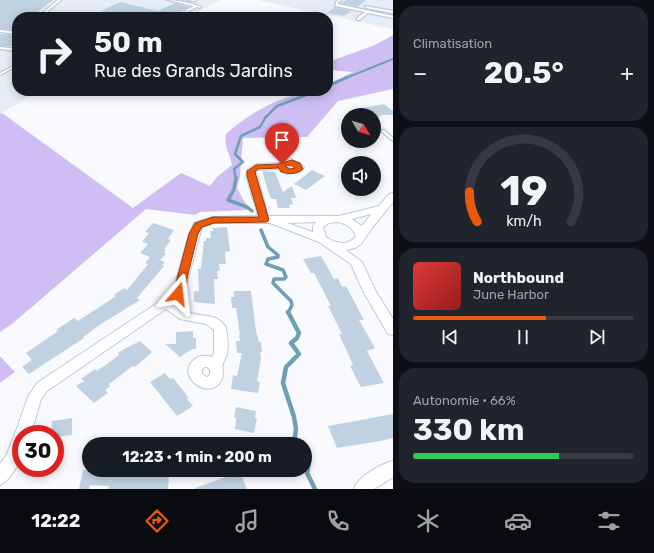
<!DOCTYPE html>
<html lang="fr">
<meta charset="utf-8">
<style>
:root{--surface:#171b24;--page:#20242c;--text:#f1f3f6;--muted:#9ea1a6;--line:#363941;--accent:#ea580c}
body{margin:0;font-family:Rubik,sans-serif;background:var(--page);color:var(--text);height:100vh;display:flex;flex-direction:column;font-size:15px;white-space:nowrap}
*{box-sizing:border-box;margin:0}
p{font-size:13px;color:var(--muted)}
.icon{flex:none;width:22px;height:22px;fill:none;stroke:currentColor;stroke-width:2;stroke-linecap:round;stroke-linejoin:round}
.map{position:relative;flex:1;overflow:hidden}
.side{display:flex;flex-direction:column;gap:6px;padding:6px;background:#0d0f14;width:261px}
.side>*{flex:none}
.guide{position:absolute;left:12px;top:12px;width:321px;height:84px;border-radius:16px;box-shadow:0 2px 10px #0003;background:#171b24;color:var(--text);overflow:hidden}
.needle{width:26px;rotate:128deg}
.controls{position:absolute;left:341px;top:108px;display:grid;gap:8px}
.controls a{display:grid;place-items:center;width:40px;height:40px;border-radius:50%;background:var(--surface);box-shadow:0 2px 10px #0003;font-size:20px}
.speed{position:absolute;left:12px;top:425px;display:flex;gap:8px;font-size:20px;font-weight:700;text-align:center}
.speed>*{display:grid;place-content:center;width:52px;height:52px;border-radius:50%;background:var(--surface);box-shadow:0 2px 10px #0003;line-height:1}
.speed .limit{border:6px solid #d22;background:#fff;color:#111}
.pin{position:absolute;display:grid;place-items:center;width:34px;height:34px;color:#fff;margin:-41px -17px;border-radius:50% 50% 50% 0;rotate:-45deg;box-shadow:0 0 4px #0007}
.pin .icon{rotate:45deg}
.me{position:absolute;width:44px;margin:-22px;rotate:17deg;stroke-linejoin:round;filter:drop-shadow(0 0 3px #0008)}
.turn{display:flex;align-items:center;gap:14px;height:84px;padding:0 16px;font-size:18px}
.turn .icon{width:52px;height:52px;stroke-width:2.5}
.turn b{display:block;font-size:28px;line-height:34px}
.big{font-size:30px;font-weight:700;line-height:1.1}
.side .tile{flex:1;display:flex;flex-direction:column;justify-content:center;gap:6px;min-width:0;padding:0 14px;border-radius:16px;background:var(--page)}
.side .dial{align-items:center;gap:0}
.dial svg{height:104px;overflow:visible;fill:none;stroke:var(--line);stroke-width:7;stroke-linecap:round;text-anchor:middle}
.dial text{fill:var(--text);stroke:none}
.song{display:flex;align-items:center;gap:12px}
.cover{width:48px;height:48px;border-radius:6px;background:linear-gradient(135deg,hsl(0 70% 55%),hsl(0 70% 35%))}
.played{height:4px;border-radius:2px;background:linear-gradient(90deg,var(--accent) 60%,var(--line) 60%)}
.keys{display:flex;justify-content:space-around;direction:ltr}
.heat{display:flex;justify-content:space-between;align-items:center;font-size:22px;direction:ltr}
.charge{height:6px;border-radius:3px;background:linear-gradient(90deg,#34c759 66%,var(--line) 0)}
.trip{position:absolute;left:82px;top:437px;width:230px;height:40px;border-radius:20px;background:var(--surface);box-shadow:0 2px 10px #0003;font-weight:700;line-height:40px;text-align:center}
.tab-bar{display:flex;height:64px;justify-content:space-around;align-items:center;background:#090b0e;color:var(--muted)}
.tab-bar .icon{width:28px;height:28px}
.tab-bar .selected{color:var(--accent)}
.tab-bar b{font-size:18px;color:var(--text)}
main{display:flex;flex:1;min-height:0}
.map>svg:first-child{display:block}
.built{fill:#e7edf7}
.green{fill:#cebef4}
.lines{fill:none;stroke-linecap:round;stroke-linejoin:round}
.stream-far3{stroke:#6ea0b4;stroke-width:2}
.stream-far2{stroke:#6ea0b4;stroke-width:2.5}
.stream-far1{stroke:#6ea0b4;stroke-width:3.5}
.stream{stroke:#6ea0b4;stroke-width:4.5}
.building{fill:#c0d2e1}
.lane-casing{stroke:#bec9db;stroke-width:2.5}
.street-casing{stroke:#bec9db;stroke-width:2}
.lane{fill:#fff;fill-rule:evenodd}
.street{fill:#fff;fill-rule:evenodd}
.route{fill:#ea580c;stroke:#983908;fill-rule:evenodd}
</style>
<main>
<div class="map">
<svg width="393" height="489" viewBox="0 0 393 489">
<rect width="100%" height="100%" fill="#f8fafe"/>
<!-- built -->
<path class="built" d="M0 0H220L187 17H17V91H38L0 114Z
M257 0H393V29Z"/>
<!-- green -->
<path class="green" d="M393 35V89L338 101 307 137 243 138 240 176 237 188 249 210 200 212 195 215 146 209 12 324 0 332V114L2 113 133 208 181 173 210 186 217 177 232 165C229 150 224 149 226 134 256 108 288 91 328 91V84L353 72 328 70V62L375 45Z
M0 356 15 372 0 383Z"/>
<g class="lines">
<!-- stream-far3 -->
<path class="stream-far3" d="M346 78 393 59"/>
<!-- stream-far2 -->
<path class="stream-far2" d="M328 86 348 77
M236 179 234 169 243 162 235 154 241 136 260 127 265 118 277 106 317 91"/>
<!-- stream-far1 -->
<path class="stream-far1" d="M236 178 234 189 228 200 247 207 252 211
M261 230 268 247 278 255V257L268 259 266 264 283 270 286 277 284 279H274L273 283 291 301 292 305 288 313"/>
<!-- stream -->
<path class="stream" d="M288 312 299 333 297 338 291 343 299 354 286 367 283 383 294 417 296 429 294 444
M305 457 309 462 307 473 315 489"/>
</g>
<!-- building -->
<path class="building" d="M0 0H53L31 17H17V30L0 29Z
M346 0H366L357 7 341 3Z
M120 2 158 11 175 3 190 7 170 17H122L101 11Z
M335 7 351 11 344 16 327 13Z
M0 34 17 35V46H0Z
M384 104 393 111V115H382L374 119V115H352L351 110Z
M312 170 325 176 306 190 294 184Z
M263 171 275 172 283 192 292 186 296 198H291L293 204 289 205 290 208H278L276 199H272L270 197 263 174Z
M153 223 174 230 168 239 171 240 164 249 166 250 164 253 166 254 160 260 165 262 162 265 164 266 137 298 140 300 101 324 83 337 84 338 29 374 22 367 32 360 26 353 58 331 56 330 74 318 78 321 116 296 114 295 124 288 127 290 148 264 145 263 150 257 140 253 148 244 142 242 149 233 145 232Z
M227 227 230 251 225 252 226 264H219L220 271H217L218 279H214L215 304 194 302V291H199L198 269H201L204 241H206V238H211L210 231H213V228Z
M321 256 334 279 338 278 342 287 346 286 364 320H359L375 348 367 351 384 383 361 387 350 366 353 365 339 334H342L328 306H331L314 273H311L303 259Z
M234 291H251L256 331 259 342H261L262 352H260L261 359 257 381 260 382 258 393 231 389 233 375 237 376 242 353H237L236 341H240L239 335H240L236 308H232L231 297H234Z
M193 331V338H196V349H192L180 357 165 344H176V332Z
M140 341 152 352 135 367 133 366 109 384 110 386 105 390 108 393 94 403 76 386 84 381 81 379 95 369 97 371 119 355 118 353 124 349Z
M165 373 170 379 173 378 189 398 187 399 193 406 177 416 150 382Z
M236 407 256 411 255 418H257L254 433 235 429 236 418 234 417Z
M393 414V438L380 441 337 448 328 426Z
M72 418V435L55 437V434H51L52 421Z
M83 470H112L111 475 169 477 168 489H108L109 486 90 485 89 489H79Z
M240 472 247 489H195V488Z"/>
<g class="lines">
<!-- lane casing -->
<g class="lane-casing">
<path id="lane" d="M58 0H61L41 17H38Z
M167 0C177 0 192 3 201 7L200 8 197 7 187 12H186V10L194 6Z
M187 0H196L195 1Z
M338 0H341L338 2V4L393 16V18L368 13 359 20H357V18L365 12 335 6 336 2Z
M365 6 393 11V13L366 8Z
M0 30 17 32V34L0 32Z
M0 47 17 49V51L0 49Z
M17 64V66L0 75V73Z
M382 130H384L393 138V141L382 132Z"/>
</g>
<!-- street casing -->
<g class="street-casing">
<path id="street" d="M291 159 304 167 300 172 287 174 278 169 258 170 256 172 268 216H339L379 206 389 194 393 193V202L372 228 361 244 355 248 346 250 362 262 375 290 393 319V335L388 334 363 291 351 264 319 242 270 223H214L202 227 184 293 174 303C178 306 182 310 187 312 201 318 218 312 226 328 227 335 229 345 227 353 227 357 224 360 223 364 221 370 225 373 221 381 208 402 174 375 195 359 200 355 206 355 212 357L214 352V330L206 324 180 319 166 309 47 391 41 399 31 434H21C21 451 22 460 12 474 8 479 6 482 0 485V464L6 456 15 434 28 397 37 383 162 300 173 291 189 234 194 223 213 217 258 216 246 176 248 169 256 164 278 163ZM290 165 293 168 287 167ZM371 214 362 226 352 219ZM316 222 313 226V232L287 223ZM336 222C345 223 353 227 356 236 348 247 335 243 326 237L323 227 329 223ZM205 367H207L210 370V375L207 377 202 374V369Z
M393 461V477L374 489H354C356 478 382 463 393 461Z"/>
</g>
<!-- lane -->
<use href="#lane" class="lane"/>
<!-- street -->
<use href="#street" class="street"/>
</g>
<!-- route -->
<path class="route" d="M292 160 300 163 303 169C296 175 289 174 281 172L279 168 258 169 255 172 269 220 267 222 214 223 202 227 198 234 183 294 181 296H174L173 294 189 234 195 223 213 217H259L247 176V171L256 165 278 164ZM291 165 295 168 290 169 285 166Z"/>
</svg>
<div class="controls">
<a><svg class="needle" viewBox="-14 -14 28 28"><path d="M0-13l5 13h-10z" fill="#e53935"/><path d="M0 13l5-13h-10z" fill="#9ea1a6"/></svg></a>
<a><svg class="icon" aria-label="sound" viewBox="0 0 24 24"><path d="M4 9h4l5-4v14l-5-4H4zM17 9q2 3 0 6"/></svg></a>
</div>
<div class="speed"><div class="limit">30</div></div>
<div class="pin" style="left:282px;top:164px;background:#d93025"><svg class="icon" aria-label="arrive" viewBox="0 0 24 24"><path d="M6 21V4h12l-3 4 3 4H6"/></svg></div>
<svg class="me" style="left:178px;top:294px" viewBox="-20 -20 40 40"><path d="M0-17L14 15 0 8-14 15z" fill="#ea580c" stroke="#fff" stroke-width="4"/></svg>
<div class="trip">12:23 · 1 min · 200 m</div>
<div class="guide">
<div class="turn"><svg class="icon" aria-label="right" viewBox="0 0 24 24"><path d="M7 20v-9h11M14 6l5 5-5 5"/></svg><div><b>50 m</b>Rue des Grands Jardins</div></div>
</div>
</div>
<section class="side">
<div class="tile"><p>Climatisation</p>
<div class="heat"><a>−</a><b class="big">20.5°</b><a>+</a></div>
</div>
<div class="tile dial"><svg viewBox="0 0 100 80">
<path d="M14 69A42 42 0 1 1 86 69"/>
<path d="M14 69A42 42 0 0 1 8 46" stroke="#ea580c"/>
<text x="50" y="56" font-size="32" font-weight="700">19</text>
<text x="50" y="72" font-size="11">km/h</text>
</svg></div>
<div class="tile">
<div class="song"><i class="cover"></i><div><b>Northbound</b><p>June Harbor</p></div></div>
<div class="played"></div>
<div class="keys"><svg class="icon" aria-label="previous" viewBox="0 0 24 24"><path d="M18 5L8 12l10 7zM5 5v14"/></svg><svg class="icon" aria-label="pause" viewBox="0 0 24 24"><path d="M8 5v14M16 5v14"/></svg><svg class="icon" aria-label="next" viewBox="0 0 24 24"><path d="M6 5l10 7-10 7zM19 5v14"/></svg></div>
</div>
<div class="tile"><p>Autonomie · 66%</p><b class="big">330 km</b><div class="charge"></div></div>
</section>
</main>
<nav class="tab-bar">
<b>12:22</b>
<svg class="icon selected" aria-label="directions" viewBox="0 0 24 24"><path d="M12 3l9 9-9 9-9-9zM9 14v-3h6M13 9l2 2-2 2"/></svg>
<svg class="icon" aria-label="music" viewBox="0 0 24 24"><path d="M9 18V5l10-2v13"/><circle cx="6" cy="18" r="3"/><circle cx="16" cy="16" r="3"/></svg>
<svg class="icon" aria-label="phone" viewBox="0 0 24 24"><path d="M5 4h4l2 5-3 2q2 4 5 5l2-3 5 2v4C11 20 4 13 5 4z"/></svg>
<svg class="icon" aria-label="climate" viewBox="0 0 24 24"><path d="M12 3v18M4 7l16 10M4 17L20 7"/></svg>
<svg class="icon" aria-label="car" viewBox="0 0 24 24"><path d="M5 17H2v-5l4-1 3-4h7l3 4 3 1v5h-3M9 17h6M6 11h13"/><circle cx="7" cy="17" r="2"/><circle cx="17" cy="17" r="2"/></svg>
<svg class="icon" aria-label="filters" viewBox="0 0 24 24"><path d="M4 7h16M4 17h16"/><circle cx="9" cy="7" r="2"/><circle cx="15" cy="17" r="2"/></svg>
</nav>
